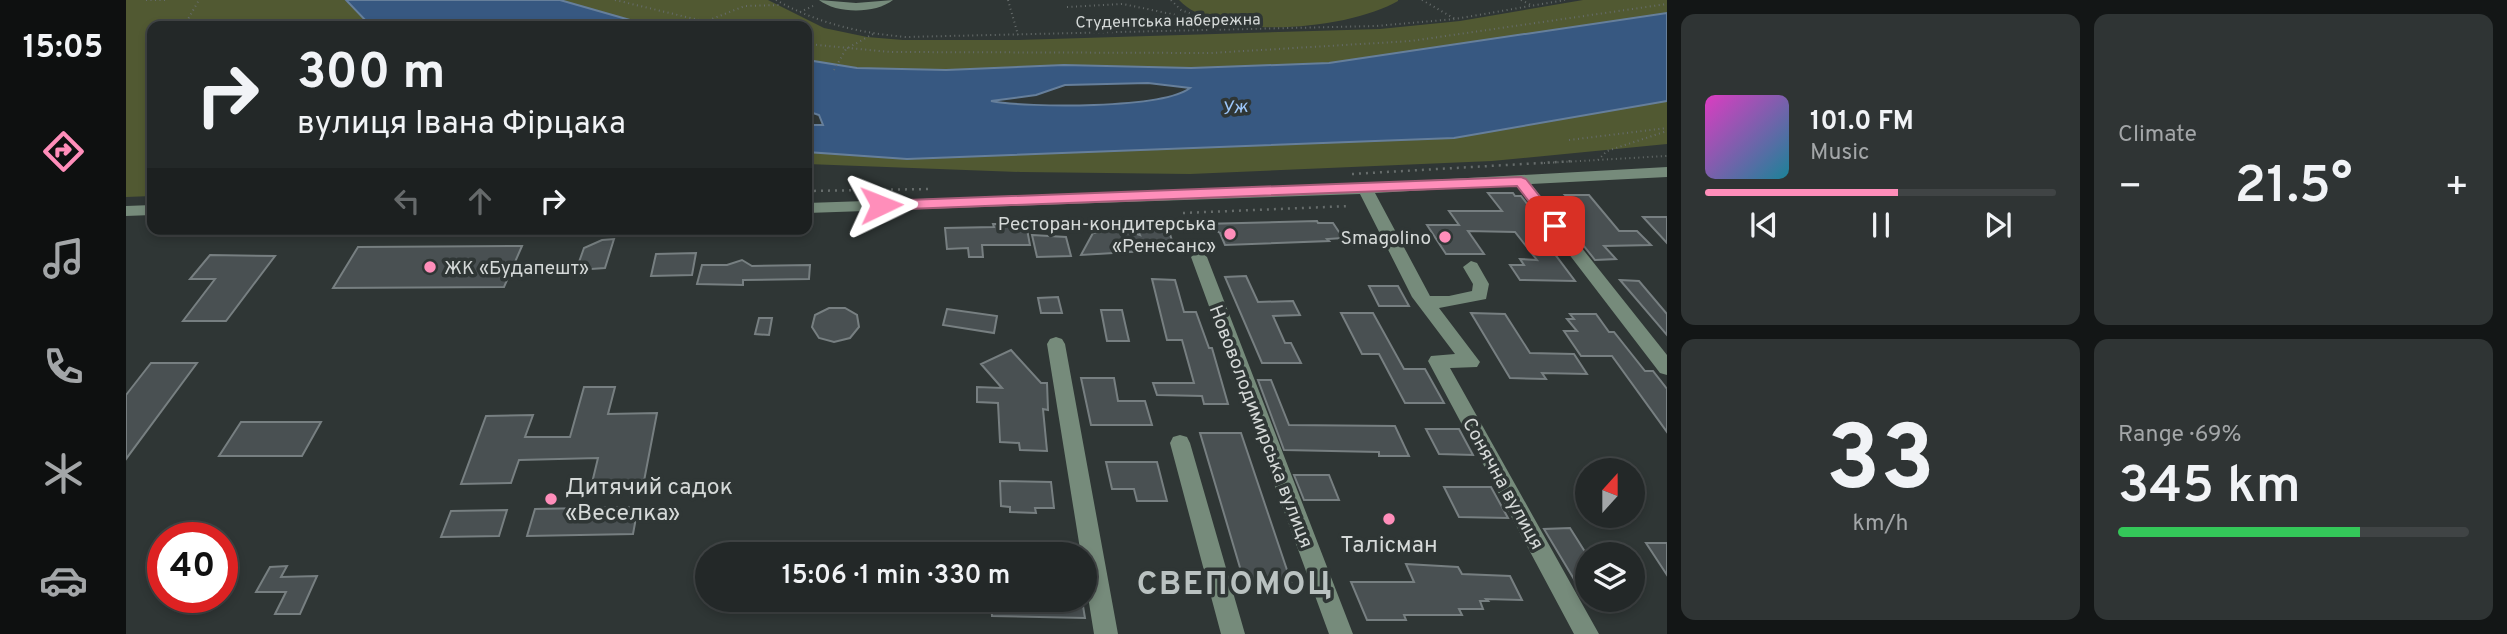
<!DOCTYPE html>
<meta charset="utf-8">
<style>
:root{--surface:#232828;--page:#2f3434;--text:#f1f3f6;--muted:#a3a6a8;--line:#404445;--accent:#ff8eba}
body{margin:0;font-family:Overpass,sans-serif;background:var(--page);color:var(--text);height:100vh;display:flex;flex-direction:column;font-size:26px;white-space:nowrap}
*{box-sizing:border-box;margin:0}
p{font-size:23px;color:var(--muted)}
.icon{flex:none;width:38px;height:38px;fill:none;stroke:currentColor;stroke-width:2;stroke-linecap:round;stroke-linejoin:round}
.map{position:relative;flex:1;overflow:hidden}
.side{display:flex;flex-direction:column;gap:14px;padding:14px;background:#131616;width:840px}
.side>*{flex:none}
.guide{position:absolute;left:21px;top:21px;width:665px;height:214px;border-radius:14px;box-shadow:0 4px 10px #0003,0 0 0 2px var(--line);background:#232828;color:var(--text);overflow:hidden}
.needle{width:46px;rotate:21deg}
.buttons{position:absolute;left:1449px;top:458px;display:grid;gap:14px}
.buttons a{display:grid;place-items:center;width:70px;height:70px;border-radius:50%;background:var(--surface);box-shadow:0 4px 10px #0003,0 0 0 2px var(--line);font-size:35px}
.speed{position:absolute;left:21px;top:522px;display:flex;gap:14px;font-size:35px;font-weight:700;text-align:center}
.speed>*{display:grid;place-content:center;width:91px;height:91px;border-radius:50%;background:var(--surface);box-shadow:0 4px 10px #0003,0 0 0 2px var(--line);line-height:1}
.speed .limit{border:10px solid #d22;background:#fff;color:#111}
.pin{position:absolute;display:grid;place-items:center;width:60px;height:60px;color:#fff;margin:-30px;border-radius:14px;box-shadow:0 4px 10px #0006}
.me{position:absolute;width:77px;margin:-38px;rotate:88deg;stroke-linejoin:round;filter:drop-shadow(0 0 5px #0008)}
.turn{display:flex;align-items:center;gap:24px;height:147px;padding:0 35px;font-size:32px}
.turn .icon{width:91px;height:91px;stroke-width:2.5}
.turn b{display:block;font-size:49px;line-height:60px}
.lanes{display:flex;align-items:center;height:66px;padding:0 35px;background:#0003;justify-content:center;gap:35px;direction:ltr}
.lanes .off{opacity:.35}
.big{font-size:52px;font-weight:600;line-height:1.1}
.side .tile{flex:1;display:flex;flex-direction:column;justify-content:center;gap:10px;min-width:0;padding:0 24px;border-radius:14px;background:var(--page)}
.side .dial{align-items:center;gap:0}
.dial b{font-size:91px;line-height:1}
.song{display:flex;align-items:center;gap:21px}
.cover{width:84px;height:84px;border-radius:10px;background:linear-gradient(135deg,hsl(310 70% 55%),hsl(190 70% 35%))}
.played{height:7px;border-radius:4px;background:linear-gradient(90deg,var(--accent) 55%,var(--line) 55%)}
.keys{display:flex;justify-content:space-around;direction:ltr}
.heat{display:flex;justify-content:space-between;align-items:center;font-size:38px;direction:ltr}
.charge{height:10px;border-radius:5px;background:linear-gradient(90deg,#34c759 69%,var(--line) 0)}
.side .tiles{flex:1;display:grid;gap:14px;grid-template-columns:repeat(2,1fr)}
.trip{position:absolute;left:569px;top:542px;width:402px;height:70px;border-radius:35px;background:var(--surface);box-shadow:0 4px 10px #0003,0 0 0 2px var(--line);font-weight:600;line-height:70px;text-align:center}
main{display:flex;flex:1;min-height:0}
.dock{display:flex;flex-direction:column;width:126px;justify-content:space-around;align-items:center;background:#0e1010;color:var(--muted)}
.dock .icon{width:49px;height:49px}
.dock .selected{color:var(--accent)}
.dock b{font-size:32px;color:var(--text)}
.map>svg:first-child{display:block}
.green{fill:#515932}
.water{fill:#375881;stroke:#667f9b;stroke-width:2;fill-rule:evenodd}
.building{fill:#495052;stroke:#777f81;stroke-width:2}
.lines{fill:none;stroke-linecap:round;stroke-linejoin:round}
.path-far1{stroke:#666c6b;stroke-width:2;stroke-dasharray:1 3.5;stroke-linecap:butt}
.path{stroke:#666c6b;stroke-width:2.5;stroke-dasharray:2 5;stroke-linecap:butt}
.minor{fill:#768b7b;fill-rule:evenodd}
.route{fill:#ff8eba;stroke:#a65c79;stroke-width:2}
.poi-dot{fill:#ff8eba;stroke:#2f3635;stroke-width:2.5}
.labels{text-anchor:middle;stroke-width:7;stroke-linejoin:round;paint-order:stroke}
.far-street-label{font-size:16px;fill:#d5d9d8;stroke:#2f3635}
.far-water-label{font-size:18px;font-style:italic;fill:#9dc7fa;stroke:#2f3635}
.poi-label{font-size:19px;fill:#d5d9d8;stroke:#2f3635;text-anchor:end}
.street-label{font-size:19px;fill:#d5d9d8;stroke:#2f3635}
.near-poi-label{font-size:23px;fill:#d5d9d8;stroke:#2f3635;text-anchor:start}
.near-district-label{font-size:32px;font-weight:bold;letter-spacing:2px;fill:#bac2c1;stroke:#2f3635}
</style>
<main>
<nav class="dock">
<b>15:05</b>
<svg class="icon selected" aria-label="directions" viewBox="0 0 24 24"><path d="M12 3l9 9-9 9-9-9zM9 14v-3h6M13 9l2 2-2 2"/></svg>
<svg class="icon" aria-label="music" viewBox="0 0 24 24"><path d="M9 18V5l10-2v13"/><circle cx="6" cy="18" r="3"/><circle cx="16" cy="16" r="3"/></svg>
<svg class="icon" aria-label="phone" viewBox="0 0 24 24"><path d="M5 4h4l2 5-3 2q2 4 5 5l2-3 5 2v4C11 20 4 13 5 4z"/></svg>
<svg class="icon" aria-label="climate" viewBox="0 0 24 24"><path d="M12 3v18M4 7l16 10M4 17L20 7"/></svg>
<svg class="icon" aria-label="car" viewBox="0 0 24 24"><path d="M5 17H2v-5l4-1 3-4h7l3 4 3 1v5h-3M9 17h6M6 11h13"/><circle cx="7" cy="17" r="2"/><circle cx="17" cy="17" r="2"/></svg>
</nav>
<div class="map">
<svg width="1541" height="634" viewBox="0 0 1541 634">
<rect width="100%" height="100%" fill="#2f3635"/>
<!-- green -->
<path class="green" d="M0 0H219L241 22 251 26H26V196L0 197Z
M434 0H642L698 28 741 37 777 40H892L1254 29 1334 21 1457 0H1541V13L1203 63 1065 68 938 65 820 70 731 68 681 60V26H525Z
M1053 0H1272V1C1224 29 1094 43 1053 0Z
M1541 101V144L1366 161 1064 174 895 172 681 164V152L781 159 1328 138Z"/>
<!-- water -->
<path class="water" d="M220 0H434L525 26H251L241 22Z
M1541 13V101L1328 138 781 159 681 152V125H697L693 115 681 111V60L731 68 820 70 938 65 1065 68 1203 63ZM1022 83 1064 88C1036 109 902 108 865 101L910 95 939 85Z"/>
<!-- building -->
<path class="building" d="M1362 193H1387L1389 196H1395L1436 249H1425L1449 281 1394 280 1384 265H1398L1394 259 1411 260 1389 232 1342 231 1358 254H1320L1301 225H1333L1323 211H1376Z
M1439 195H1463L1493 231H1511L1525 245 1478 246 1490 259 1469 260 1419 197H1441Z
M1517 217H1541V243Z
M1191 221 1192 223H1207L1217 238 1201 239 1203 241 1099 245 1094 233 1078 224Z
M867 224H900L904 245H856L857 257H843L842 248 821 249 819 228 868 227Z
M984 225 1014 235 1010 226 1042 228 1048 247 1053 249 955 255 967 233 975 232Z
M906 235 940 237 945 256 911 257Z
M488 239 479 268 465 269 453 262 458 248 476 240Z
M396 246 378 287 207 288 232 247Z
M570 253 566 275 525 276 530 254Z
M84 255 149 256 100 321H57L89 279H64Z
M616 260 626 266 684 265 683 279 617 280V285L571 284 576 265H601Z
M1120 276 1132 302 1167 301 1174 315 1147 316 1159 343H1165L1175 363H1136L1099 277Z
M1026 279 1049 280 1058 312H1070L1083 348H1086L1102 404H1078L1076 396 1031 395 1027 383H1068L1056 340H1041Z
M1494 280 1513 281 1541 314V335Z
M1243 286H1272L1283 306H1253Z
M932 297 936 313H915L912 298Z
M703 308H719L731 315 733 327 724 338 708 342 693 338 686 327 689 315Z
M821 309 871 316 868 333 817 325Z
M975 310H996L1003 341H981Z
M1215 313H1247L1278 369H1299L1318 403H1279L1253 354H1236Z
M1345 313 1379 314 1404 353 1448 354 1461 374 1416 373 1420 379 1384 378Z
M1444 314H1470L1483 332H1488L1519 371H1527L1541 389V432L1486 356H1455L1438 331H1451L1441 319H1448Z
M633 318H646L643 335 629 334Z
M885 350 915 383H921L922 410 917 409 921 451 894 450 893 443 874 442 872 403 851 402V387L876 388 855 364Z
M25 363H71L0 459V395Z
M955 378H988L992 401H1019L1026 425H965Z
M1132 380H1145L1163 425 1269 426 1283 456H1253V452L1158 450Z
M458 387H489L482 414 531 413 518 481 466 483 472 458 393 460 385 483 335 484 360 416 407 415 399 437H444Z
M115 422H195L176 456H93Z
M1300 429H1333L1347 455 1313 454Z
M1074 433H1115L1165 582 1118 581Z
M980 462H1031L1041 501H1011L1008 489H986Z
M1168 475H1203L1213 500H1178Z
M874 481 925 482 928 508H909L910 513 884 512V507L875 506Z
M1318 487H1365L1382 518 1333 517Z
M512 507 507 534 401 536 409 509Z
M381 510 373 536 315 537 325 511Z
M1444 528 1461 555V601L1418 529Z
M1520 543H1541V575Z
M1280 564 1332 567 1336 574 1384 576 1396 600 1360 599 1362 601H1354L1357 609H1333L1336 615H1278L1280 620H1241L1225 582H1288Z
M161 566 155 577 191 576 174 614H149L160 592H130L144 567Z
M865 600H956L959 618 866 616Z"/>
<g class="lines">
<!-- path-far1 -->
<path class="path-far1" d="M20 0H41
M489 0 598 26
M650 0C691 23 733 33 780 37L1250 26 1329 19 1439 0
M882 0 892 35
M1045 0 1055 10 1079 19
M1296 0 1329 19
M1395 0 1407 6
M941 7 997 4 1113 28
M674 12 687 6
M578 22 619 6 656 5
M58 26 73 0
M681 44 764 52 1085 53 1285 41 1541 4
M708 70 720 49 747 34
M1443 140 1541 128
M1472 160 1481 151 1541 131
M1418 163 1541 156"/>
<!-- path -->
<path class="path" d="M1226 174 1449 161
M681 191 803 189
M1057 213 1224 206"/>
<!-- minor -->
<path class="minor" d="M693 0 730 3 767 0C749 14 711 14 693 0Z
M1541 167V177L1405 184 1541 355V375L1534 373 1390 185 1249 193 1304 296H1323L1346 291 1347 284 1337 267 1345 261 1351 263 1363 284 1360 299 1313 308 1354 362 1351 367 1324 368 1473 634H1448L1302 361 1305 356 1329 354 1286 297 1234 194 681 213V203L1233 184Z
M26 205V215L0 216V206Z
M1073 251 1081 257 1227 634H1203L1065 257Z
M930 337 936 339 939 344 992 634H968L959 578V555H955L921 344 924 339Z
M1054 435 1061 437 1064 443 1119 634H1095L1044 443 1047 437Z"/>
</g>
<!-- route -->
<path class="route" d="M1395 177 1400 179 1434 222V229H1424L1391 186 755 210 748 205 755 201Z"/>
<!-- markers -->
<g class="poi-dot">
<circle cx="1104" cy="234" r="7"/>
<circle cx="1319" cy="237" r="7"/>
<circle cx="304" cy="267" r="7"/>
<circle cx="425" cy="499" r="7"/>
<circle cx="1263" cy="519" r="7"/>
</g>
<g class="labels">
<!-- far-street labels -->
<g class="far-street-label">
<text transform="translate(1042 20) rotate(-1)" y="6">Студентська набережна</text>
</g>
<!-- far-water labels -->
<g class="far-water-label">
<text transform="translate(1109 107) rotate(-6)" y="6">Уж</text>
</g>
<!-- poi labels -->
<g class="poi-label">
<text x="1090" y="230">Ресторан-кондитерська<tspan x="1090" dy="22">«Ренесанс»</tspan></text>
<text x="1305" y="244">Smagolino</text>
<text x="318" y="274" text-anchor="start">ЖК «Будапешт»</text>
</g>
<!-- street labels -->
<g class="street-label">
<text transform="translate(1136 426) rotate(69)" y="7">Нововолодимирська вулиця</text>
<text transform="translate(1378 483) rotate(61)" y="7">Сонячна вулиця</text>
</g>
<!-- near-poi labels -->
<g class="near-poi-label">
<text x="439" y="494">Дитячий садок<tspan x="439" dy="26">«Веселка»</tspan></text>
<text x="1263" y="552" text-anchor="middle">Талісман</text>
</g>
<!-- near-district labels -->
<g class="near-district-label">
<text x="1109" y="594">СВЕПОМОЦ</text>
</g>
</g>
</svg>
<div class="buttons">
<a><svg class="needle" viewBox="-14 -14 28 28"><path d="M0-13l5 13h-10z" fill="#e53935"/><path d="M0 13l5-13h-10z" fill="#a3a6a8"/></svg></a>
<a><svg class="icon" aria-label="layers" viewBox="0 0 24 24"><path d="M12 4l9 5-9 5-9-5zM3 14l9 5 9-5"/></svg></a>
</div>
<div class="speed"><div class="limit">40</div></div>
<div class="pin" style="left:1429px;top:226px;background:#d93025"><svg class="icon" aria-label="arrive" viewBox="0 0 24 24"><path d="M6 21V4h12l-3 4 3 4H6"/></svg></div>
<svg class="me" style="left:755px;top:205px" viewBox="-20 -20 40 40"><path d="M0-17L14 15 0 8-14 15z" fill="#ff8eba" stroke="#fff" stroke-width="4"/></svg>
<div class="trip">15:06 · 1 min · 330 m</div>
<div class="guide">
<div class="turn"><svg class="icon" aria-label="right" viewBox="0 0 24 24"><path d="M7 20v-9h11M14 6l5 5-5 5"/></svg><div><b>300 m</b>вулиця Івана Фірцака</div></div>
<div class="lanes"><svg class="icon off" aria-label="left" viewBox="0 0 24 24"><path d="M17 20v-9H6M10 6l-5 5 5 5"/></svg><svg class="icon off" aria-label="ahead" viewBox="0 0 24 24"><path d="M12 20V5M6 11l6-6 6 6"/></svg><svg class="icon" aria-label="right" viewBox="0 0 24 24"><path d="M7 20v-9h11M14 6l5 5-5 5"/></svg></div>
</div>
</div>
<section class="side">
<div class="tiles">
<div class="tile">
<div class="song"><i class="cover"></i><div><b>101.0 FM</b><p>Music</p></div></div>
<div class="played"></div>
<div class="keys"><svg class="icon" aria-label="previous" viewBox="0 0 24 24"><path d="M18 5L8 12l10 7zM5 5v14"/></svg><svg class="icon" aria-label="pause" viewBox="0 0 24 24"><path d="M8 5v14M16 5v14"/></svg><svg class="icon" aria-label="next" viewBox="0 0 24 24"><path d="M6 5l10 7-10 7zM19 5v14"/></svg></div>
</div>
<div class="tile"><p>Climate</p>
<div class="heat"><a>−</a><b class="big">21.5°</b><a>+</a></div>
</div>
<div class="tile dial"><b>33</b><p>km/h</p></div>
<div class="tile"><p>Range · 69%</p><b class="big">345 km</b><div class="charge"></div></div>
</div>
</section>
</main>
